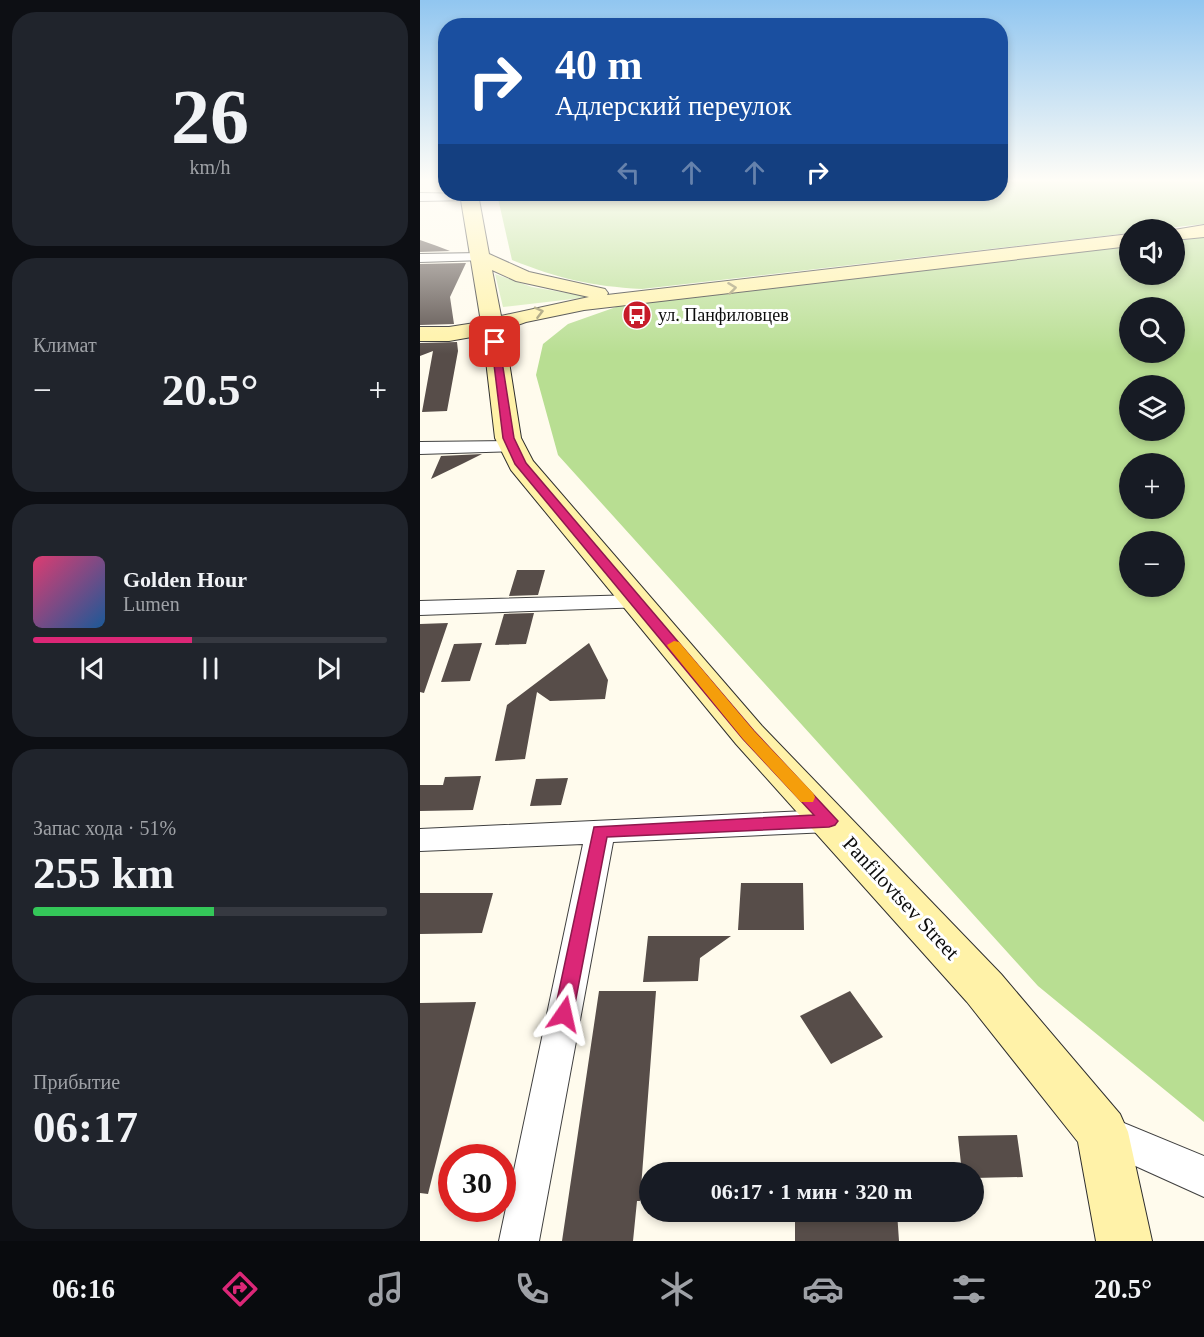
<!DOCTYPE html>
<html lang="ru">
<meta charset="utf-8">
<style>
:root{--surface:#171b24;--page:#20242c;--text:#f1f3f6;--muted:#9ea1a6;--line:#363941;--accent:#db2777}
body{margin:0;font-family:"Times New Roman",serif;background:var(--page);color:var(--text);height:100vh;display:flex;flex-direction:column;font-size:22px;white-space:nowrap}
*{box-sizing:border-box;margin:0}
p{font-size:20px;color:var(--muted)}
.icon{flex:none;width:33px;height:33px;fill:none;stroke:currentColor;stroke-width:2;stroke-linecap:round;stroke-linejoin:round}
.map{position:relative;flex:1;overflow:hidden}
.panel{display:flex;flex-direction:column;gap:12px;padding:12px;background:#0d0f14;width:420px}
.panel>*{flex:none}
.hud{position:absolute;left:18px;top:18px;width:570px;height:183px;border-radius:24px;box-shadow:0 3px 9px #0003;background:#1a4fa0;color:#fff;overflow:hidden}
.fabs{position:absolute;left:699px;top:219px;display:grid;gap:12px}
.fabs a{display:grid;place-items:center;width:66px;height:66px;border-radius:50%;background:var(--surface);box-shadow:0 3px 9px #0003;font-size:30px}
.speed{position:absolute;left:18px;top:1144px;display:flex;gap:12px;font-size:30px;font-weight:700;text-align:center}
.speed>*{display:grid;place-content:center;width:78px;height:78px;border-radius:50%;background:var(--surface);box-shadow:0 3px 9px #0003;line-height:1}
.speed .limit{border:9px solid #d22;background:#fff;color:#111}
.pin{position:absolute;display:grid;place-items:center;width:51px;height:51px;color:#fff;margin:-26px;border-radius:12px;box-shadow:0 3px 9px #0006}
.me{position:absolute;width:66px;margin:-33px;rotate:11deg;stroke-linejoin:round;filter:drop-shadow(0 0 4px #0008)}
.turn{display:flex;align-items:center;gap:21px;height:126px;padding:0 18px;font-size:27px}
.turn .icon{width:78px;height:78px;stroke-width:2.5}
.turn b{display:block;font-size:42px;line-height:51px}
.lanes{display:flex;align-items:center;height:57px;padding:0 18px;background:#0003;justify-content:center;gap:30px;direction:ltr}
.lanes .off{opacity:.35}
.big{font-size:45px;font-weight:800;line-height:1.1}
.panel .card{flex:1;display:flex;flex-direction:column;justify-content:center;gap:9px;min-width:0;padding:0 21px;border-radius:24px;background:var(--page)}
.panel .dial{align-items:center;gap:0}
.dial b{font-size:78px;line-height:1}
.song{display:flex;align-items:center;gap:18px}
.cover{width:72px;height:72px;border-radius:9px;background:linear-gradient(135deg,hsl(340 70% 55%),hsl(210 70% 35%))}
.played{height:6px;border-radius:3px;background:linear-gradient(90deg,var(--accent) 45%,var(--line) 45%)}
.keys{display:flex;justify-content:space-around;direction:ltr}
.heat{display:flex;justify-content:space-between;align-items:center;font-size:33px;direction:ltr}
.charge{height:9px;border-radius:4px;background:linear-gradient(90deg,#34c759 51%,var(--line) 0)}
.trip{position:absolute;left:219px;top:1162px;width:345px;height:60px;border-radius:30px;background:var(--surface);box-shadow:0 3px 9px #0003;font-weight:800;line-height:60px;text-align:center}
.dock{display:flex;height:96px;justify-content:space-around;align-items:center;background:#090b0e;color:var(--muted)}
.dock .icon{width:42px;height:42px}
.dock .selected{color:var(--accent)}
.dock b{font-size:27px;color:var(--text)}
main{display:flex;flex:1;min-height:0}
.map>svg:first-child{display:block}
.green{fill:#d4ecb4}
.forest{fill:#b8de92;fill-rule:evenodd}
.building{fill:#574d49}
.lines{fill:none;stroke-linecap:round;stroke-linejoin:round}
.street-casing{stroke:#404040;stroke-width:2}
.secondary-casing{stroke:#2f2f2f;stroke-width:2}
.street{fill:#fff;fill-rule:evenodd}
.secondary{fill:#fff2a8;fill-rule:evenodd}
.oneway{stroke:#9e966a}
.route{fill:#db2777;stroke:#8e194d;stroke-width:1.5}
.slow{fill:#f59e0b}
.labels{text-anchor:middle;stroke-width:6;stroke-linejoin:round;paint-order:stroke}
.far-poi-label{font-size:18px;fill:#0d0d0d;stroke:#fff;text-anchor:start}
.street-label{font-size:21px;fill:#0d0d0d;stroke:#fff}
</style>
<main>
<section class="panel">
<div class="card dial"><b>26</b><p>km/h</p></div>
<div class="card"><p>Климат</p>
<div class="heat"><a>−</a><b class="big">20.5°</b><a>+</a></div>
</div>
<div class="card">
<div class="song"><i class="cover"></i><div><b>Golden Hour</b><p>Lumen</p></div></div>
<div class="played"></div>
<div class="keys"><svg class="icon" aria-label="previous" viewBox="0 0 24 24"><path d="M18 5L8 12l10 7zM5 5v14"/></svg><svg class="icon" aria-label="pause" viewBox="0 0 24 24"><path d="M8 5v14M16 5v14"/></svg><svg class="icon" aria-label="next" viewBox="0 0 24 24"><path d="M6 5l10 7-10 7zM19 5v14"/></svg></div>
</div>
<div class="card"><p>Запас хода · 51%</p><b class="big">255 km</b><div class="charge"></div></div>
<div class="card"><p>Прибытие</p><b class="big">06:17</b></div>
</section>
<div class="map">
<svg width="784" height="1241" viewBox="0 0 784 1241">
<rect width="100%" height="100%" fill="#fffbed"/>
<!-- green -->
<path class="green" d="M75 274 112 287 170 297 83 307Z"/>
<!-- forest -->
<path class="forest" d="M581 180H784V224L738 229 710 230 709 233 222 289C170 286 140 279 92 260L77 194H580Z
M784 237V1122L618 986 138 455 116 375 123 344 148 324 213 301 709 246 710 274H754L755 241ZM710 308H754V352H710ZM710 386H754V430H710ZM710 464H754V508H710ZM710 542H754V586H710Z"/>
<!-- building -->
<path class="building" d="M0 240 17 246 30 251 0 252Z
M46 263 30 297 34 324 0 325V264Z
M37 342 38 351 27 411 2 412 13 351 0 356V343Z
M62 454 42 464 11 479 21 456Z
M97 570H125L118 595 89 596Z
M114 613 106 644 75 645 84 614Z
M28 623 4 693 0 692V624Z
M62 643 50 681 21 682 34 644Z
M169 643 188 680 185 699 130 701 117 692 105 759 75 761 87 705Z
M61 776 53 810 0 811V785H23L25 777Z
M148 778 141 805 110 806 116 779Z
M321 883H383L384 930H318Z
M0 893H73L62 933 0 934Z
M228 936H311L280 958 278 981 223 982Z
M179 991H236L220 1201H217L213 1241H142Z
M430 991 463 1037 411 1064 380 1016Z
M56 1002 8 1194 0 1193V1003Z
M597 1135 603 1177 554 1178V1173H542L538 1136Z
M375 1212H477L479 1241H375Z"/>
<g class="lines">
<!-- street casing -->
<g class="street-casing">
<path id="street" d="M0 193 53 194 55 196 49 200 0 201Z
M60 253 65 254 67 257 65 260 0 262V254Z
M93 441 100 443 103 447 100 451 0 454V442Z
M217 595 225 597 229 602 225 607 0 615V601Z
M409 810 419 813 424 821 419 829 409 832 193 842 119 1241H79L163 844 0 851V829Z
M682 1114 784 1156V1197L669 1145 663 1132 669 1119Z"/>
</g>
<!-- secondary casing -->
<g class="secondary-casing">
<path id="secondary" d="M40 194H58L69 254 109 272 185 289 188 293 187 295 710 234V246L164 310 106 322 84 330 101 438 113 461 342 726 581 974 700 1114 708 1132 732 1241H676L658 1142 547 1002 316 744 91 470 75 438 63 335 29 341H0V327H29L61 322ZM72 270 96 281 169 297 81 316Z
M784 225V237L754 240V230Z"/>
</g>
<!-- street -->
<use href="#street" class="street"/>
<!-- secondary -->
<use href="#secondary" class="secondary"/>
</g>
<!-- one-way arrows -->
<defs><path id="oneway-chevron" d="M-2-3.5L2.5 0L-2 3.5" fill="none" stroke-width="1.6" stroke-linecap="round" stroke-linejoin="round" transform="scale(1.5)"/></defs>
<g class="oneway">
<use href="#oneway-chevron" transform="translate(312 288) rotate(-7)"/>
<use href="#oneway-chevron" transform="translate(119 312) rotate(-14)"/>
</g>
<!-- sky -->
<linearGradient id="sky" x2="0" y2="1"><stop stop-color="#91c6f0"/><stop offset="0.51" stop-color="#fffdf7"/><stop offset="1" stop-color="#fffdf7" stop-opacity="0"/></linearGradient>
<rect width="784" height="354" fill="url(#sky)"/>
<!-- route -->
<path class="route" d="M71 340 79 342 94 438 106 463 334 731 418 821 415 825 409 827 187 837 153 1014 151 1020 144 1022 137 1020 134 1014 174 827 394 815 323 739 95 464 83 438Z"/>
<!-- slow -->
<path class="slow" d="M254 641 259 642 334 731 393 793 395 797 393 802H381L323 739 249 648 247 645Z"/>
<!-- icons -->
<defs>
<g id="bus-disc" transform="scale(1.5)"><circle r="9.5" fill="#c71b2a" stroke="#fff"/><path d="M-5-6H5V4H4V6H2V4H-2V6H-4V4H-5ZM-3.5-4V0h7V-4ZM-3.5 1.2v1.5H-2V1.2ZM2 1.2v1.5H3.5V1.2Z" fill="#fff"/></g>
</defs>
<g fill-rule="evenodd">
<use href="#bus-disc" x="217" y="315"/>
</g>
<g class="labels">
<!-- far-poi labels -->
<g class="far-poi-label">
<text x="238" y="321">ул. Панфиловцев</text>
</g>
<!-- street labels -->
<g class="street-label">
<text transform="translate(481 898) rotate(47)" y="7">Panfilovtsev Street</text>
</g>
</g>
</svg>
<div class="fabs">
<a><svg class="icon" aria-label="sound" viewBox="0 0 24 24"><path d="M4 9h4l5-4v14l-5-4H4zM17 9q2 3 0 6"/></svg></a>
<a><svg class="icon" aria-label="search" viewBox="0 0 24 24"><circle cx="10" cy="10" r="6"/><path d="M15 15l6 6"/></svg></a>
<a><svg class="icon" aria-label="layers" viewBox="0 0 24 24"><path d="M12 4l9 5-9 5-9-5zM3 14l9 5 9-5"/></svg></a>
<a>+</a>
<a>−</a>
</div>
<div class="speed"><div class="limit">30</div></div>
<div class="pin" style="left:75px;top:342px;background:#d93025"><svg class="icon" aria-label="arrive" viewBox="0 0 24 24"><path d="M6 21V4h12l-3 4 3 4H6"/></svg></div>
<svg class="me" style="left:144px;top:1014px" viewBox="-20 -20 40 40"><path d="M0-17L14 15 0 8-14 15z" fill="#db2777" stroke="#fff" stroke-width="4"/></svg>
<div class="trip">06:17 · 1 мин · 320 m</div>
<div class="hud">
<div class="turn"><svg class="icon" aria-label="right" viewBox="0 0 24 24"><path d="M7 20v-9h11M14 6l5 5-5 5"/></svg><div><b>40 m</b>Адлерский переулок</div></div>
<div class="lanes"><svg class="icon off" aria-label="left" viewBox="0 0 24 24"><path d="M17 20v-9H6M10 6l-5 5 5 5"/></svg><svg class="icon off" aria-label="ahead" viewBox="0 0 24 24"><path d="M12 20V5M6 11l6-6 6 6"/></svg><svg class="icon off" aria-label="ahead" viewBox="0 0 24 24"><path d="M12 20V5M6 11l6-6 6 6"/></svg><svg class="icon" aria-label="right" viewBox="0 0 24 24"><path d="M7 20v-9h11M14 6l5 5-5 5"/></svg></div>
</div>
</div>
</main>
<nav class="dock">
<b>06:16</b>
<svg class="icon selected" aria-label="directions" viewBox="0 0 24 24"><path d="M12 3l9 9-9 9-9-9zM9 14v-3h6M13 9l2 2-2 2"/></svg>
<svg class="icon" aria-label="music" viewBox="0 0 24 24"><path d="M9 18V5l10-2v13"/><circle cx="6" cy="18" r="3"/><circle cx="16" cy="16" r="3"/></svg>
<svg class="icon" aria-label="phone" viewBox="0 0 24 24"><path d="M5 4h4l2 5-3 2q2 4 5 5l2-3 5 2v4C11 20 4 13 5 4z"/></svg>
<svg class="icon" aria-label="climate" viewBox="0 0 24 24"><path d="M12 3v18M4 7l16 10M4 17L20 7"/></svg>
<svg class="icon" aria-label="car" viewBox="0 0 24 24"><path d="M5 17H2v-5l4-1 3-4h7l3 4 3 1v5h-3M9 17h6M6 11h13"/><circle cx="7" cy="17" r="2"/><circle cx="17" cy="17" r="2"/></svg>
<svg class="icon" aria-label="filters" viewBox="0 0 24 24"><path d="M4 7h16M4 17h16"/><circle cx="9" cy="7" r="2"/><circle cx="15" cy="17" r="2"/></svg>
<b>20.5°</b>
</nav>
